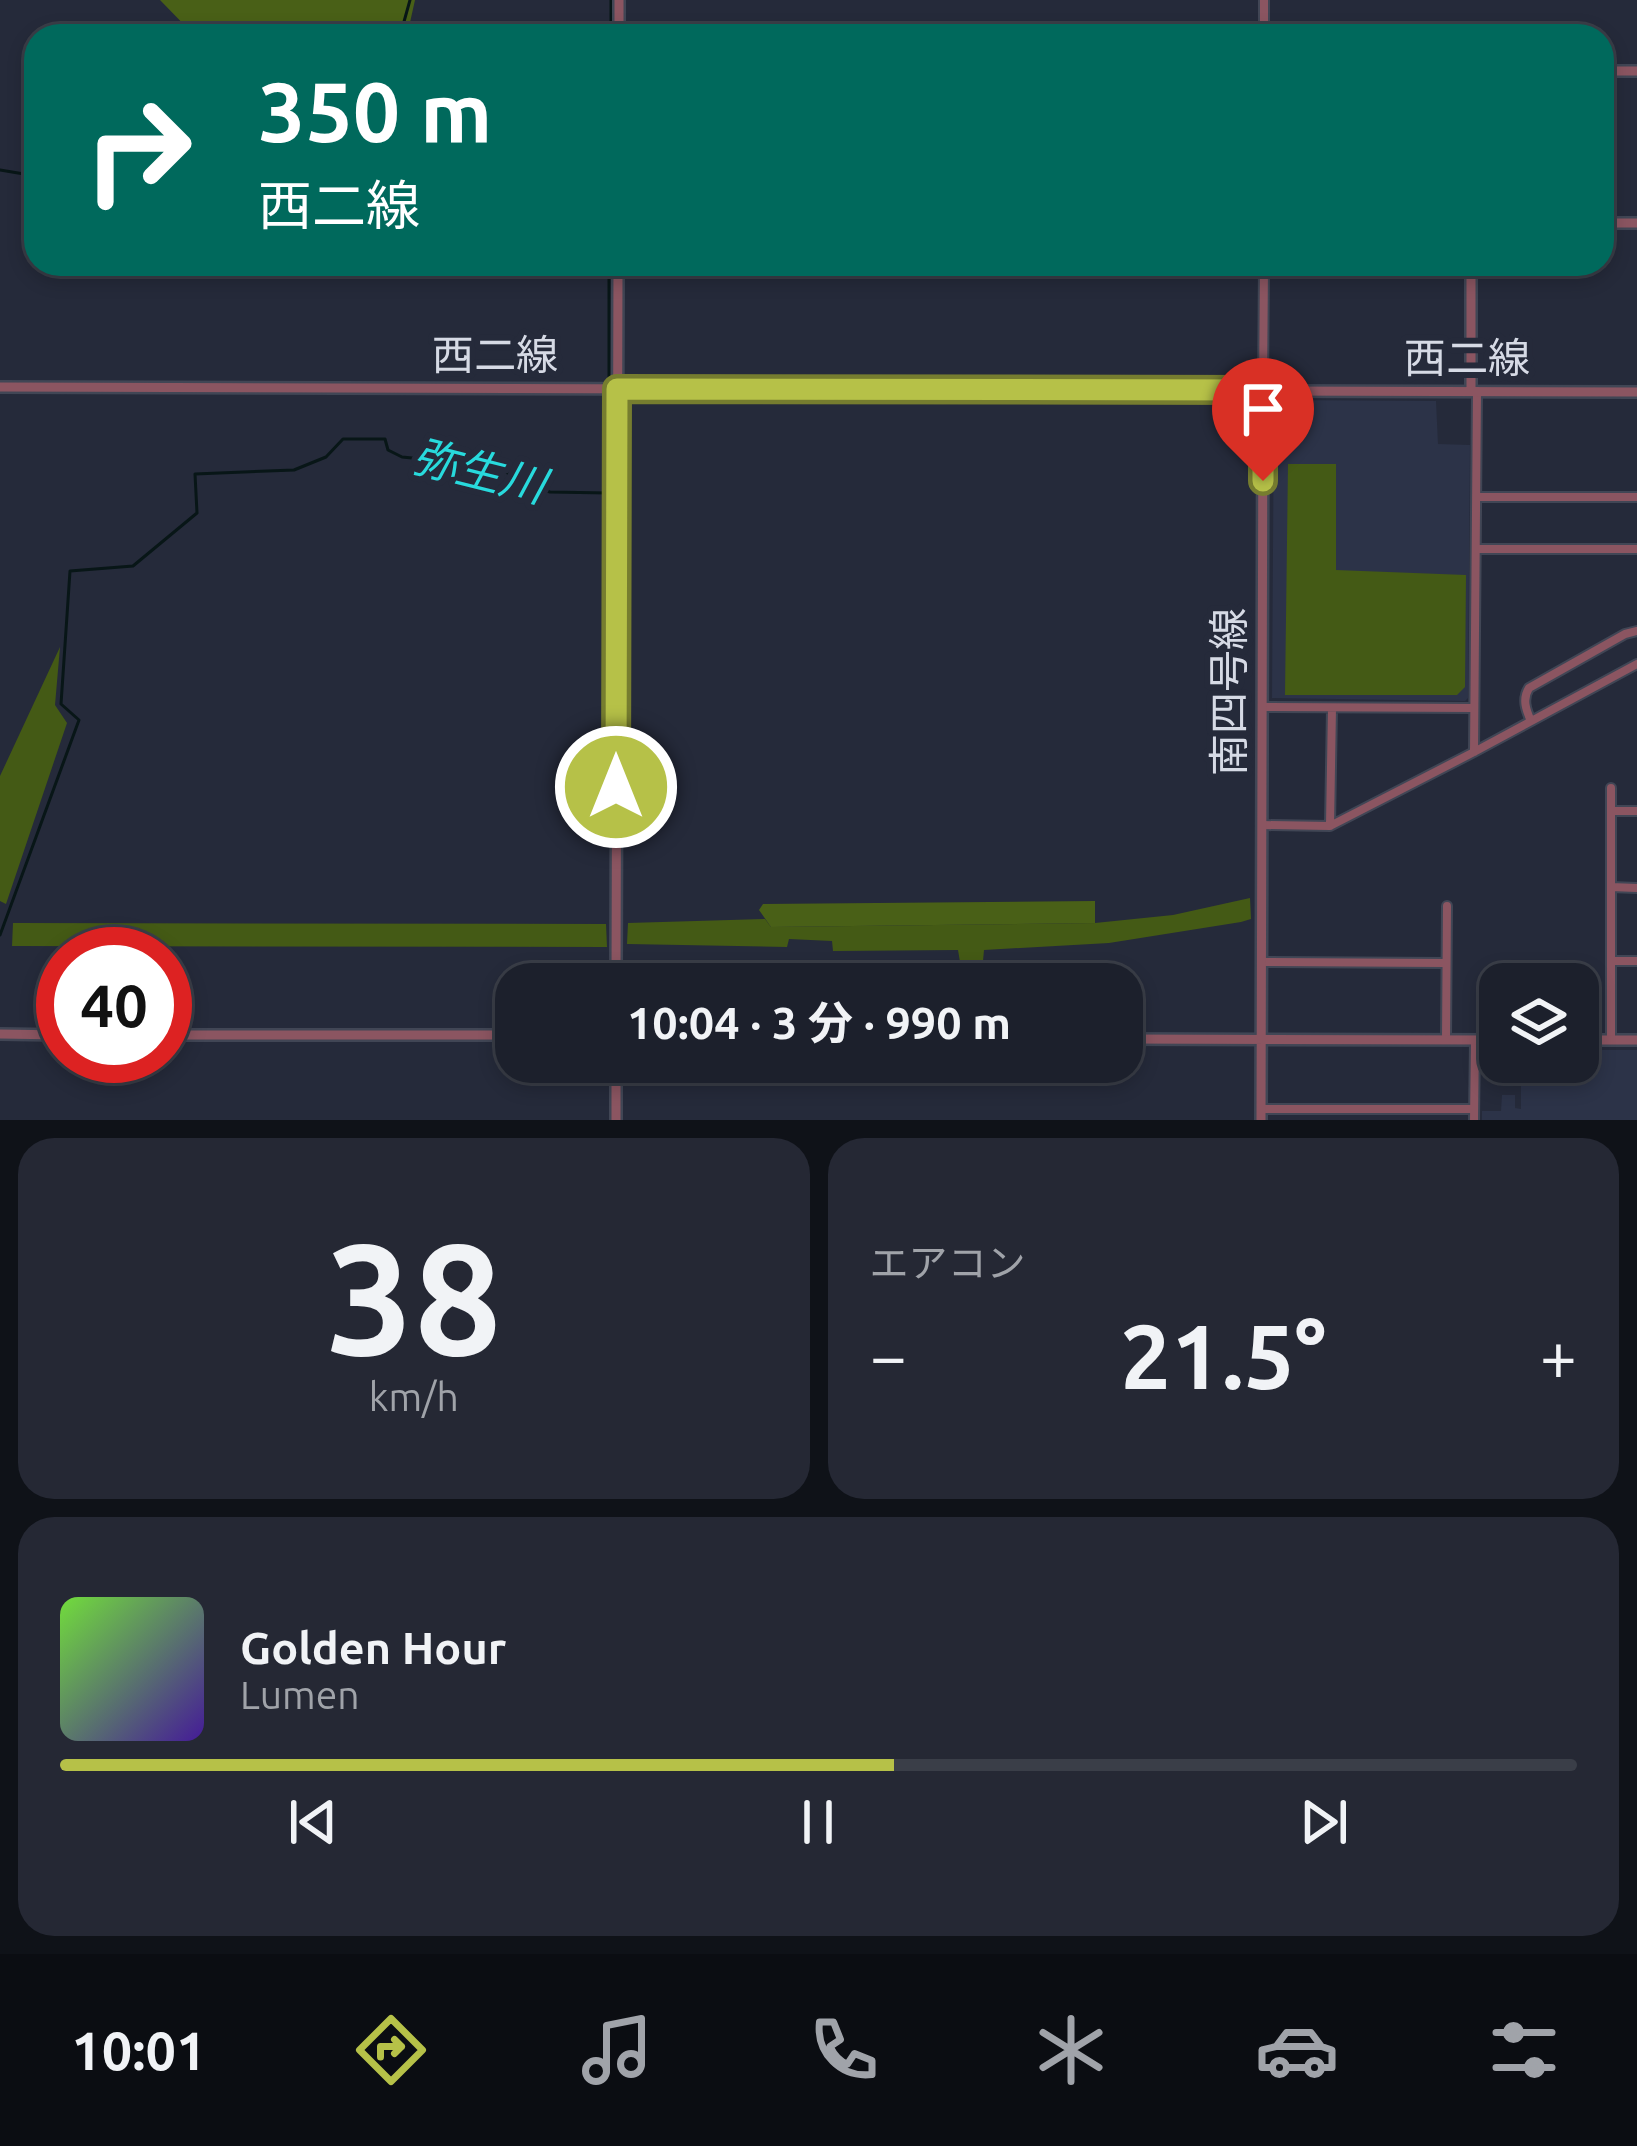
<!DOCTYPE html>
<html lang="ja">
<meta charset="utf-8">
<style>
:root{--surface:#1c202c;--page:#252834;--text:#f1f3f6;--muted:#a0a3a9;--line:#3a3e48;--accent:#b6c148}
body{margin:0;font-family:Ubuntu,"Noto Sans JP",sans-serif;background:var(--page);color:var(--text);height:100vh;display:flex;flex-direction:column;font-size:45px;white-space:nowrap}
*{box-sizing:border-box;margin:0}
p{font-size:39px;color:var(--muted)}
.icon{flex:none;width:66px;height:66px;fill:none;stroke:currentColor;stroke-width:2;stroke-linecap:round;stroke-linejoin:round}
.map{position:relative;height:1120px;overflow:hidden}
.drawer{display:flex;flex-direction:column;gap:18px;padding:18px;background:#0f1218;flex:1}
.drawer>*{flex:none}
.hud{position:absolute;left:24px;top:24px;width:1590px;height:252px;border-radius:36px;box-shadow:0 6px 18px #0003,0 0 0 3px var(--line);background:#00695c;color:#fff;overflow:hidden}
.fabs{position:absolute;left:1479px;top:963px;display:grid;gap:24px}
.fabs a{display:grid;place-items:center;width:120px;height:120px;border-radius:24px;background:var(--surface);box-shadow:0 6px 18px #0003,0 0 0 3px var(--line);font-size:60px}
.speed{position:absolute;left:36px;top:927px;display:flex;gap:24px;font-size:60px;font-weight:700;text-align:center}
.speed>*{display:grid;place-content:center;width:156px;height:156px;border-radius:50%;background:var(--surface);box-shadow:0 6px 18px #0003,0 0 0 3px var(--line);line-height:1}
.speed .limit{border:18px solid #d22;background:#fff;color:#111}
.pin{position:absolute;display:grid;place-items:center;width:102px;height:102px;color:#fff;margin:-123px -51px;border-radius:50% 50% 50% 0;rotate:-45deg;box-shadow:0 0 12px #0007}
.pin .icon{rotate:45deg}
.me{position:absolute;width:132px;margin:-66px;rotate:0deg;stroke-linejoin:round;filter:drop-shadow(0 0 9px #0008)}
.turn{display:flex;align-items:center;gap:42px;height:252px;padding:0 36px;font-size:54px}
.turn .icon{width:156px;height:156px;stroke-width:2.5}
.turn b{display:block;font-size:84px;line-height:102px}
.big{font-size:90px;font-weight:700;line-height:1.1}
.drawer .card{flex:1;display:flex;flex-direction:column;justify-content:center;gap:18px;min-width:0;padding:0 42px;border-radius:36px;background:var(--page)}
.drawer .dial{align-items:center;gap:0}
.dial b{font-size:156px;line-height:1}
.song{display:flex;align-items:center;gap:36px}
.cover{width:144px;height:144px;border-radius:18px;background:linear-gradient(135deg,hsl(100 70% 55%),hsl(260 70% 35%))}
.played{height:12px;border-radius:6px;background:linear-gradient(90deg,var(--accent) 55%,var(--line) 55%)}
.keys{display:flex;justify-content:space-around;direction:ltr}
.heat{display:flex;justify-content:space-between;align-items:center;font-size:66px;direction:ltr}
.drawer .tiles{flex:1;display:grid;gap:18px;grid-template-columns:1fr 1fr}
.card:last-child{grid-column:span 2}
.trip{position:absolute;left:495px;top:963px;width:648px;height:120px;border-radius:36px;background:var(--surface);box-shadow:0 6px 18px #0003,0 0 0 3px var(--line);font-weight:700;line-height:120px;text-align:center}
.dock{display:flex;height:192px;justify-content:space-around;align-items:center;background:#0b0d12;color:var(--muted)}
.dock .icon{width:84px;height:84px}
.dock .selected{color:var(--accent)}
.dock b{font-size:54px;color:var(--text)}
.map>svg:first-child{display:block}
.built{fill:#2c3348}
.green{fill:#445a15}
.forest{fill:#496017}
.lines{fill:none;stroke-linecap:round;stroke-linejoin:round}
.stream{stroke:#081617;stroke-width:3}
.minor-casing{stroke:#414655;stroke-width:12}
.tertiary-casing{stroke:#414655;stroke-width:14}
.minor{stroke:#8b5561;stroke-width:8}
.tertiary{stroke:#8b5561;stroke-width:9}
.route-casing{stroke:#767d2f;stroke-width:30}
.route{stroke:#b6c148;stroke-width:21}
.labels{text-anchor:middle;stroke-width:12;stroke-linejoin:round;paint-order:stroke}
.street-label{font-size:42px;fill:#d6dae5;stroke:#252a3a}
.water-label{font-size:45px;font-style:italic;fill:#28dadd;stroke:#252a3a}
</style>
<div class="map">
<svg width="1637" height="1120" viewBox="0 0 1637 1120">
<rect width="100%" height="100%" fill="#252a3a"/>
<!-- built -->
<path class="built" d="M1274 400 1436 401 1438 444 1470 445 1468 698 1465 701 1272 698Z
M1578 1050H1637V1120H1482V1111H1501L1502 1095H1515V1108L1521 1109V1062H1578Z"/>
<!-- green -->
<path class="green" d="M1288 464H1336V570L1466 575 1465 687 1457 695H1285Z
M60 647 55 705 67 723 6 904 0 901V776Z
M1250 898 1251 919 1241 922 1109 943 984 950 983 961 960 962 958 950 833 951 832 941 789 939 787 947 627 944 628 923 765 919 771 927 1095 923 1173 915Z
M13 923 606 924 607 947 12 946Z"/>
<!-- forest -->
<path class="forest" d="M160 0H415L407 36H195Z
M1095 901V923L771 927 759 910 763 904Z"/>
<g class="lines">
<!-- stream -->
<path class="stream" d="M400 36 410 0
M611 36V0
M0 170 36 176
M609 377V264
M0 935 79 720 61 704 70 571 133 566 197 513 195 474 294 470 326 457 343 439H385L388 450 402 457 502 467 516 482 550 492 608 493 609 398"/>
<!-- minor casing -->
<g class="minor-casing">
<path id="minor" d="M1264 0V36
M1263 390 1264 264
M1477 497H1637
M1477 549H1637
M1262 707 1474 708
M1531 721C1526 710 1522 699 1529 688L1625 634 1637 631
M1474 752 1477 391
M1611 788V1040
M1611 811H1637
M1262 825 1330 826 1474 752 1637 664
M1330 826 1332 708
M1611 887 1637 888
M1611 961H1637
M1261 962 1446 963
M1446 1040 1447 906
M1261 1109H1474
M1474 1120 1475 1041"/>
</g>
<!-- tertiary casing -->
<g class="tertiary-casing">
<path id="tertiary" d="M619 36V0
M1602 71H1637
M1602 223H1637
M0 387 1637 392
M1471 391V264
M616 984 618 264
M0 1034 63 1035
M165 1035H516
M1122 1039 1500 1040
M1578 1040H1637
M616 1120V1062
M1261 1120 1263 390"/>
</g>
<!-- minor -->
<use href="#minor" class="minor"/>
<!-- tertiary -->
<use href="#tertiary" class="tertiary"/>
</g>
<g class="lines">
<!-- route casing -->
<g class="route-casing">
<path id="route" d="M616 787 617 389 1263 390V481"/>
</g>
<!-- route -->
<use href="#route" class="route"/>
</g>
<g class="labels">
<!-- street labels -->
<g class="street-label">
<text x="495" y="370">西二線</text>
<text x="1467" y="373">西二線</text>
<text transform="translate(1229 692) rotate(-90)" y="15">南四号線</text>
</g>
<!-- water labels -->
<g class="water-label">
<text transform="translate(479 471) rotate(14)" y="16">弥生川</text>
</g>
</g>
</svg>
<div class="fabs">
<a><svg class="icon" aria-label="layers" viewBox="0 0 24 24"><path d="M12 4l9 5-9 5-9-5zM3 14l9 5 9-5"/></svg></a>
</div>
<div class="speed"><div class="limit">40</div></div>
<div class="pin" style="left:1263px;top:481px;background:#d93025"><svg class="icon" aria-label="arrive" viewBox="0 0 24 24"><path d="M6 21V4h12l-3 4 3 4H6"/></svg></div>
<svg class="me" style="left:616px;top:787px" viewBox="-20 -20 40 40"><circle r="17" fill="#b6c148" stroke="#fff" stroke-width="3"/><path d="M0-11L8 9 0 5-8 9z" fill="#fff"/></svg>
<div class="trip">10:04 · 3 分 · 990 m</div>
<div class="hud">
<div class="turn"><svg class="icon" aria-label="right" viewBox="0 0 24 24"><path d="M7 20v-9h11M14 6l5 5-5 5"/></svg><div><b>350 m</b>西二線</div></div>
</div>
</div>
<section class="drawer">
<div class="tiles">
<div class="card dial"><b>38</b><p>km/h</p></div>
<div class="card"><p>エアコン</p>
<div class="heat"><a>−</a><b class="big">21.5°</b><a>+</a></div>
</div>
<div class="card">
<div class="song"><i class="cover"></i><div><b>Golden Hour</b><p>Lumen</p></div></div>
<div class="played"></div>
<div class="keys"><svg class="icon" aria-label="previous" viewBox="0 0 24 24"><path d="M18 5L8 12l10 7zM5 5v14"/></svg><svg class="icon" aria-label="pause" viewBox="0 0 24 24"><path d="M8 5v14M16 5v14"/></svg><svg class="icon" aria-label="next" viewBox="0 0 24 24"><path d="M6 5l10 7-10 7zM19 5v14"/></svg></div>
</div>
</div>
</section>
<nav class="dock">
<b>10:01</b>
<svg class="icon selected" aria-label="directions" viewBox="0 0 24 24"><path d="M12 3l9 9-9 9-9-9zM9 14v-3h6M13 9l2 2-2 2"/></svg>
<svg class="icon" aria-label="music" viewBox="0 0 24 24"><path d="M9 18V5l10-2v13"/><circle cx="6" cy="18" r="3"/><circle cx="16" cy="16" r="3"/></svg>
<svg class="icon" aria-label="phone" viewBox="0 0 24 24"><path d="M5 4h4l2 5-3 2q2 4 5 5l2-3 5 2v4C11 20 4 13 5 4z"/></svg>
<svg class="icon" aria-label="climate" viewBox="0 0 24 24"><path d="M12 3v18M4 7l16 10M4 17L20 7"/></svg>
<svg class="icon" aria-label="car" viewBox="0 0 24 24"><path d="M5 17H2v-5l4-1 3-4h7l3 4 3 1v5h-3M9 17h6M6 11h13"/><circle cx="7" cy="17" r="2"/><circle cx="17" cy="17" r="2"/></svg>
<svg class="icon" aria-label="filters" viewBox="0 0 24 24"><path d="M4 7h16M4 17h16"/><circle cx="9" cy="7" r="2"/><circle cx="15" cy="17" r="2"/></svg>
</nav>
